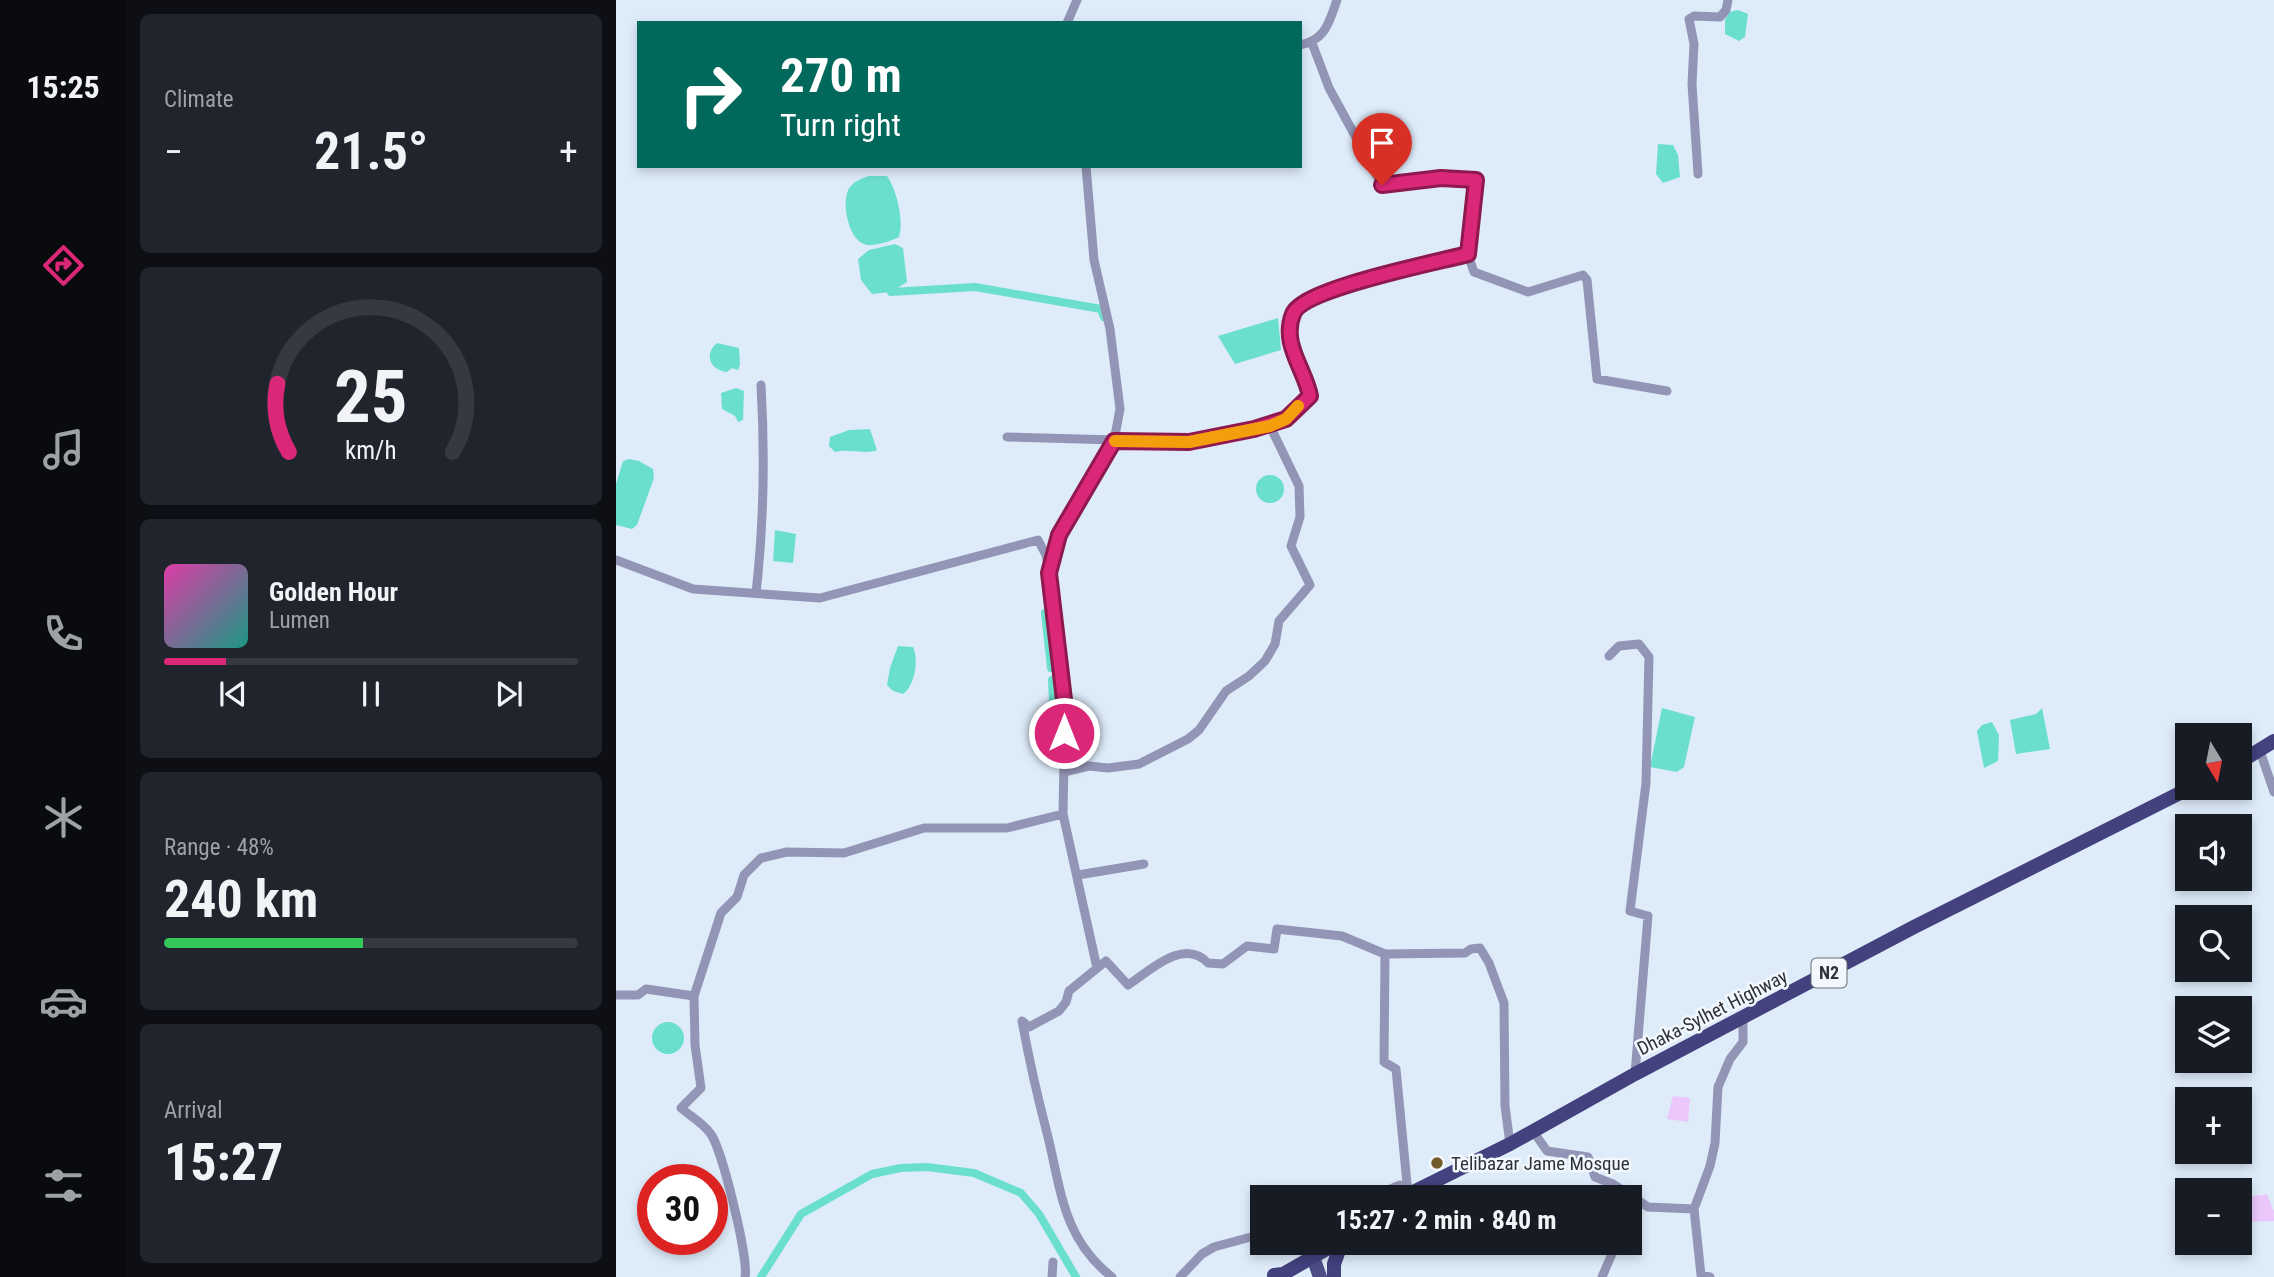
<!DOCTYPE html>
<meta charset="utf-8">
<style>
:root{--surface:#171b24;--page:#20242c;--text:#f1f3f6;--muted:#9ea1a6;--line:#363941;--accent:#db2777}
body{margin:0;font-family:"Roboto Condensed",sans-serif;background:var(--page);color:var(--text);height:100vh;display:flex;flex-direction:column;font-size:26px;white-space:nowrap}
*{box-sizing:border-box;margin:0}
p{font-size:23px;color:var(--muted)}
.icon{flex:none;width:38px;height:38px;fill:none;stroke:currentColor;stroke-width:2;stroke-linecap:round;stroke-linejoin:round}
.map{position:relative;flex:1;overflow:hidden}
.details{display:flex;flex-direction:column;gap:14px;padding:14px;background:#0d0f14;width:490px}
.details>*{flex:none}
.top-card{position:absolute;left:21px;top:21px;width:665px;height:147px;border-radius:0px;box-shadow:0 4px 10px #0003;background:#00695c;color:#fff;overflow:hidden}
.needle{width:46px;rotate:170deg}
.controls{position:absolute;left:1559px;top:723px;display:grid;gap:14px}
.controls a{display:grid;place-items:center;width:77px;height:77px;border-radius:0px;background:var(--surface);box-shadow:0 4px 10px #0003;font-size:35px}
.speed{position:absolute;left:21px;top:1164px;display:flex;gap:14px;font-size:35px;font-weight:700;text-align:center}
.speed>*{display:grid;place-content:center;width:91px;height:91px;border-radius:50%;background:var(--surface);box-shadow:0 4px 10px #0003;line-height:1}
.speed .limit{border:10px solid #d22;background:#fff;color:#111}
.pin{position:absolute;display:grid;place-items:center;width:60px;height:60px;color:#fff;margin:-72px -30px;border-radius:50% 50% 50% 0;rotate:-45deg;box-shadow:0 0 7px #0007}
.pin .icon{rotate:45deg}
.me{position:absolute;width:77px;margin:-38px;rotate:0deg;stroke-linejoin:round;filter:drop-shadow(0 0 5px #0008)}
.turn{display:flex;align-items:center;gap:24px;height:147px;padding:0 28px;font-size:32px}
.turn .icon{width:91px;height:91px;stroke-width:2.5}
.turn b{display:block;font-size:49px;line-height:60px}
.big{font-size:52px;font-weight:700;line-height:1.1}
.details .tile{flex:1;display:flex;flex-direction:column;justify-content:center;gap:10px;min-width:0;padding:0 24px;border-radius:10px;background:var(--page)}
.details .dial{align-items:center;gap:0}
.dial svg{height:182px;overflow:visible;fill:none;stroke:var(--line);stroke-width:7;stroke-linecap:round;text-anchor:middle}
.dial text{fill:var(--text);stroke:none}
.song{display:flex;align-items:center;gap:21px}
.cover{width:84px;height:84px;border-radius:10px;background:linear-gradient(135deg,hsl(320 70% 55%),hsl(170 70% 35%))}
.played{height:7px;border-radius:4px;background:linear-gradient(90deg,var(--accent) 15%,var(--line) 15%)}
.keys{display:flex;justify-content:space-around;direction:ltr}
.heat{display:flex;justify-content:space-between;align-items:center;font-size:38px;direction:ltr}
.charge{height:10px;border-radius:5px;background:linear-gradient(90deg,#34c759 48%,var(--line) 0)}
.trip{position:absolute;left:634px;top:1185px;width:392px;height:70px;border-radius:0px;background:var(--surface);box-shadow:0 4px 10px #0003;font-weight:700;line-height:70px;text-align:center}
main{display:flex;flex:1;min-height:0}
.tabs{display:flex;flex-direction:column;width:126px;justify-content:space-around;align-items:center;background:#090b0e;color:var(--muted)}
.tabs .icon{width:49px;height:49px}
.tabs .selected{color:var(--accent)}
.tabs b{font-size:32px;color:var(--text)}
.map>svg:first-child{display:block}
.green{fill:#ebc7fb}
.water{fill:#6bdfce}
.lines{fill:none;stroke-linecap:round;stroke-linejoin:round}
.canal{stroke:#6bdfce;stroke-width:8}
.minor{stroke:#9395b6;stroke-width:9}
.primary{stroke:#4e4e87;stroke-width:14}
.trunk{stroke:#43417e;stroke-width:14}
.route-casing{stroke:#8e194d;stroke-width:18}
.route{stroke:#db2777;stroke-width:12}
.slow{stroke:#f59e0b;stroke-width:12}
.poi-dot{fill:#735b2b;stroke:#f3f8fe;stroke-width:2.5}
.labels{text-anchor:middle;stroke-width:5;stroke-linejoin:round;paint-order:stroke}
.shield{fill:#f3f8fe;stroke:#686e73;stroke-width:2}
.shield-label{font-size:18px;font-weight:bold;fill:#2d3338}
.street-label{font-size:19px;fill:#2d3338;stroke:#f3f8fe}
.poi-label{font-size:19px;fill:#2d3338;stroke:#f3f8fe;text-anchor:start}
</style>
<main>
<nav class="tabs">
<b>15:25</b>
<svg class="icon selected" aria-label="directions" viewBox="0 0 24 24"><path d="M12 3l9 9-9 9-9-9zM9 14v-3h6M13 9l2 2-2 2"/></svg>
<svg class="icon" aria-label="music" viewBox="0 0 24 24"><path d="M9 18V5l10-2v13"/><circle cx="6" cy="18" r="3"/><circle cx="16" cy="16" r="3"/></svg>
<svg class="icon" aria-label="phone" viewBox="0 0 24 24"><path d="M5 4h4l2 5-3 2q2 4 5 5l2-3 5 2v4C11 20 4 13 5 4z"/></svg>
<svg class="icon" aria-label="climate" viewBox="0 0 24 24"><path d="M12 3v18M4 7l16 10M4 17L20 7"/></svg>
<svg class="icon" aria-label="car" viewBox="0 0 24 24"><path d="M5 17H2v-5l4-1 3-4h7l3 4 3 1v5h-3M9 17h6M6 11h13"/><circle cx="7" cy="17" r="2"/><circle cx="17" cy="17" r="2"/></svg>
<svg class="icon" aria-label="filters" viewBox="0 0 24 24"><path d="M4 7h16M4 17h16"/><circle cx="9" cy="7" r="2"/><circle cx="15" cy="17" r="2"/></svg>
</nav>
<section class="details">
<div class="tile"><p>Climate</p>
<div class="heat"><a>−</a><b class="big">21.5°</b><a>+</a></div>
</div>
<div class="tile dial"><svg viewBox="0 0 100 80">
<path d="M14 69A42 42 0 1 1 86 69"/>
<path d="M14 69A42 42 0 0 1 9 39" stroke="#db2777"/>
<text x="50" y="56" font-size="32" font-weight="700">25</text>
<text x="50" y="72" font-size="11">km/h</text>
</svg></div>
<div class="tile">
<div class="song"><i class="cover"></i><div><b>Golden Hour</b><p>Lumen</p></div></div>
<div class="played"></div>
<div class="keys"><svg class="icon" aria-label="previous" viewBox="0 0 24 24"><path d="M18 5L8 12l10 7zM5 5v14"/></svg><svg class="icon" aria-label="pause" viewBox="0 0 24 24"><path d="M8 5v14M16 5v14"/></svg><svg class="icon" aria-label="next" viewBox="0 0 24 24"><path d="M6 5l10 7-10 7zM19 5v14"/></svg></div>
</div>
<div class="tile"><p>Range · 48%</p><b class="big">240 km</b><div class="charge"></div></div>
<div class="tile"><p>Arrival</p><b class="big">15:27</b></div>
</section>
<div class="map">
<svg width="1658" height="1277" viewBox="0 0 1658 1277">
<rect width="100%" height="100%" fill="#deecfa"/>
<!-- green -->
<path class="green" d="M1057 1096 1074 1098 1072 1122 1051 1119Z
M1651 1194 1658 1211V1221L1627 1222 1624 1198Z"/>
<!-- water -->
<path class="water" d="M1122 10 1132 14 1129 37 1123 41 1109 34V20L1113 12Z
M1042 144 1057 145 1062 155 1064 177 1047 183 1040 174Z
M253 176H271C281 190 288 221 283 237 275 241 260 246 251 245 232 242 224 200 234 187 238 181 247 178 253 176Z
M279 244 287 248 291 282 275 292 256 294 245 280 242 259 253 250Z
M662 318 665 350 619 364 602 336Z
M101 343 123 348 124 365 122 370 116 368 111 372C95 371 87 355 101 343Z
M120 388 128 391 127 420 122 422 119 416 106 409 105 393Z
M254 429 261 450C249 455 233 448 219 452L213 446 214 437 233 430Z
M13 459 23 461 37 469 38 478 21 525 16 529 0 525V484L7 461Z
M640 489a14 14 0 1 1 28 0a14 14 0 1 1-28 0Z
M159 530 180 534 177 563 157 561Z
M282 646 297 647C303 659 299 686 287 694L277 691 271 685 274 668Z
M1046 708 1079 717 1068 767 1061 772 1034 767Z
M1426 708 1434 749 1400 754 1394 720 1420 714Z
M1376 722 1383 735 1382 761 1368 768 1361 731 1366 725Z
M36 1038a16 16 0 1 1 32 0a16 16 0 1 1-32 0Z"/>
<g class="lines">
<!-- canal -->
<path class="canal" d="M275 292 359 287 485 309 488 317
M429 613 435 668
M436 680 438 726
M145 1277 185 1214 256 1174 285 1168 311 1167 358 1173 405 1193 423 1214 460 1277"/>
<!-- minor -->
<path class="minor" d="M451 23 461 0
M696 43 713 88 766 185 825 178 860 180 852 255 858 272 912 292 967 275 971 280 981 379 1051 391
M684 45C710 40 713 22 721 0
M1082 174 1076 84 1078 44 1073 19 1078 16 1104 17 1110 10 1112 0
M391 437 574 442 654 426 670 419 694 396C689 369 666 344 677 314 686 287 822 262 852 255
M0 560 77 589 204 598 422 540 430 555 433 569
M140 593C148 523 149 455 145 385
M993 656 1003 646 1023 644 1033 657 1030 783 1014 911 1032 916 1019 1074
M1644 751 1658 792
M448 772 473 766 492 768 523 764 572 739 583 730 610 691 633 676 649 661 659 644 663 621 694 585 675 546 684 517 683 486 654 426
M447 814 481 968
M462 875 528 864
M769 954 768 1062 780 1069 792 1194
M0 995H22L30 989 78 996
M917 1131 931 1151 972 1157 979 1177 997 1184 1032 1207 1078 1209
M756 1197 784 1185 792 1194
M129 1277C133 1260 106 1147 94 1133 87 1123 74 1116 65 1108L85 1088 79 1045 78 996 105 913 121 897 128 875 145 858 171 852 228 853 308 828H391L447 814 449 708 434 573 443 535 498 441 504 409 494 329 478 260 470 166
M436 1277 437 1262
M496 1277C446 1238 445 1188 431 1133 421 1095 413 1059 406 1021L413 1027 443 1011 450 1002 453 991 490 961 512 985C534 971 567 937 592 963L607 964 631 946 658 949 661 929 726 936 769 954 849 953 855 949 864 948 873 963 888 1003 889 1106 894 1144
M564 1277 586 1254 598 1247 646 1234
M986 1277 1001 1242
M1094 1277 1085 1275 1078 1209 1094 1166 1099 1143 1102 1087 1114 1059 1127 1042V1019"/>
<!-- primary -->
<path class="primary" d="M704 1277 697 1257 704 1242"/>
<!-- trunk -->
<path class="trunk" d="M1624 762 1658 741
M787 1197 894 1144 1019 1074 1298 927 1574 788
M658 1275 667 1274 723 1242
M718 1277V1264L726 1242"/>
</g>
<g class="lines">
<!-- route casing -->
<g class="route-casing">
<path id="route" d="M448 733 449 708 433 573 443 535 498 441 573 442 638 429 670 419 694 396C689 369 665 344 677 314 687 288 823 262 852 254L860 180 825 178 766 185"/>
</g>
<!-- route -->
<use href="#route" class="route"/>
<!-- slow -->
<path class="slow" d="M499 441 573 442 654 426 670 419 682 406"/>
</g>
<!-- markers -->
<circle class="poi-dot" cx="821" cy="1163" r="7"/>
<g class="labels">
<!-- shield labels -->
<rect class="shield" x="1195.5" y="958.5" width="35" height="29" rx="5"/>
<g class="shield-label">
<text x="1213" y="979">N2</text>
</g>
<!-- street labels -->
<g class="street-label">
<text transform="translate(1096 1012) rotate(-27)" y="7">Dhaka-Sylhet Highway</text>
</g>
<!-- poi labels -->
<g class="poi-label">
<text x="835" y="1170">Telibazar Jame Mosque</text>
</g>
</g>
</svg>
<div class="controls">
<a><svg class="needle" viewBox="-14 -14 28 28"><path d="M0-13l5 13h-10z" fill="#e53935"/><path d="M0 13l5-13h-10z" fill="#9ea1a6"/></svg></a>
<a><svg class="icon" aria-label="sound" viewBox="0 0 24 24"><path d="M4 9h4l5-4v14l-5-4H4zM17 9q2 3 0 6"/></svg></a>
<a><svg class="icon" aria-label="search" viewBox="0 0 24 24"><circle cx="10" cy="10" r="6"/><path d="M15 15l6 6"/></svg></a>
<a><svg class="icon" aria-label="layers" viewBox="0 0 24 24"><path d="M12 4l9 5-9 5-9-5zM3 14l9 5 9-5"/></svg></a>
<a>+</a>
<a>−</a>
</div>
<div class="speed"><div class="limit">30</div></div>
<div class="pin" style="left:766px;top:185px;background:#d93025"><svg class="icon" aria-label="arrive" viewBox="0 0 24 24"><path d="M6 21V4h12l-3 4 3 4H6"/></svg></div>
<svg class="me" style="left:448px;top:733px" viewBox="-20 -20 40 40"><circle r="17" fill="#db2777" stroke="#fff" stroke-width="3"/><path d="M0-11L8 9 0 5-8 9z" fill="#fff"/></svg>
<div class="trip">15:27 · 2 min · 840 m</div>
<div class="top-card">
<div class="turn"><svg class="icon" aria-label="right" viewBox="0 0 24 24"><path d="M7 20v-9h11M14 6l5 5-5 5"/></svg><div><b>270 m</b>Turn right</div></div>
</div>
</div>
</main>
